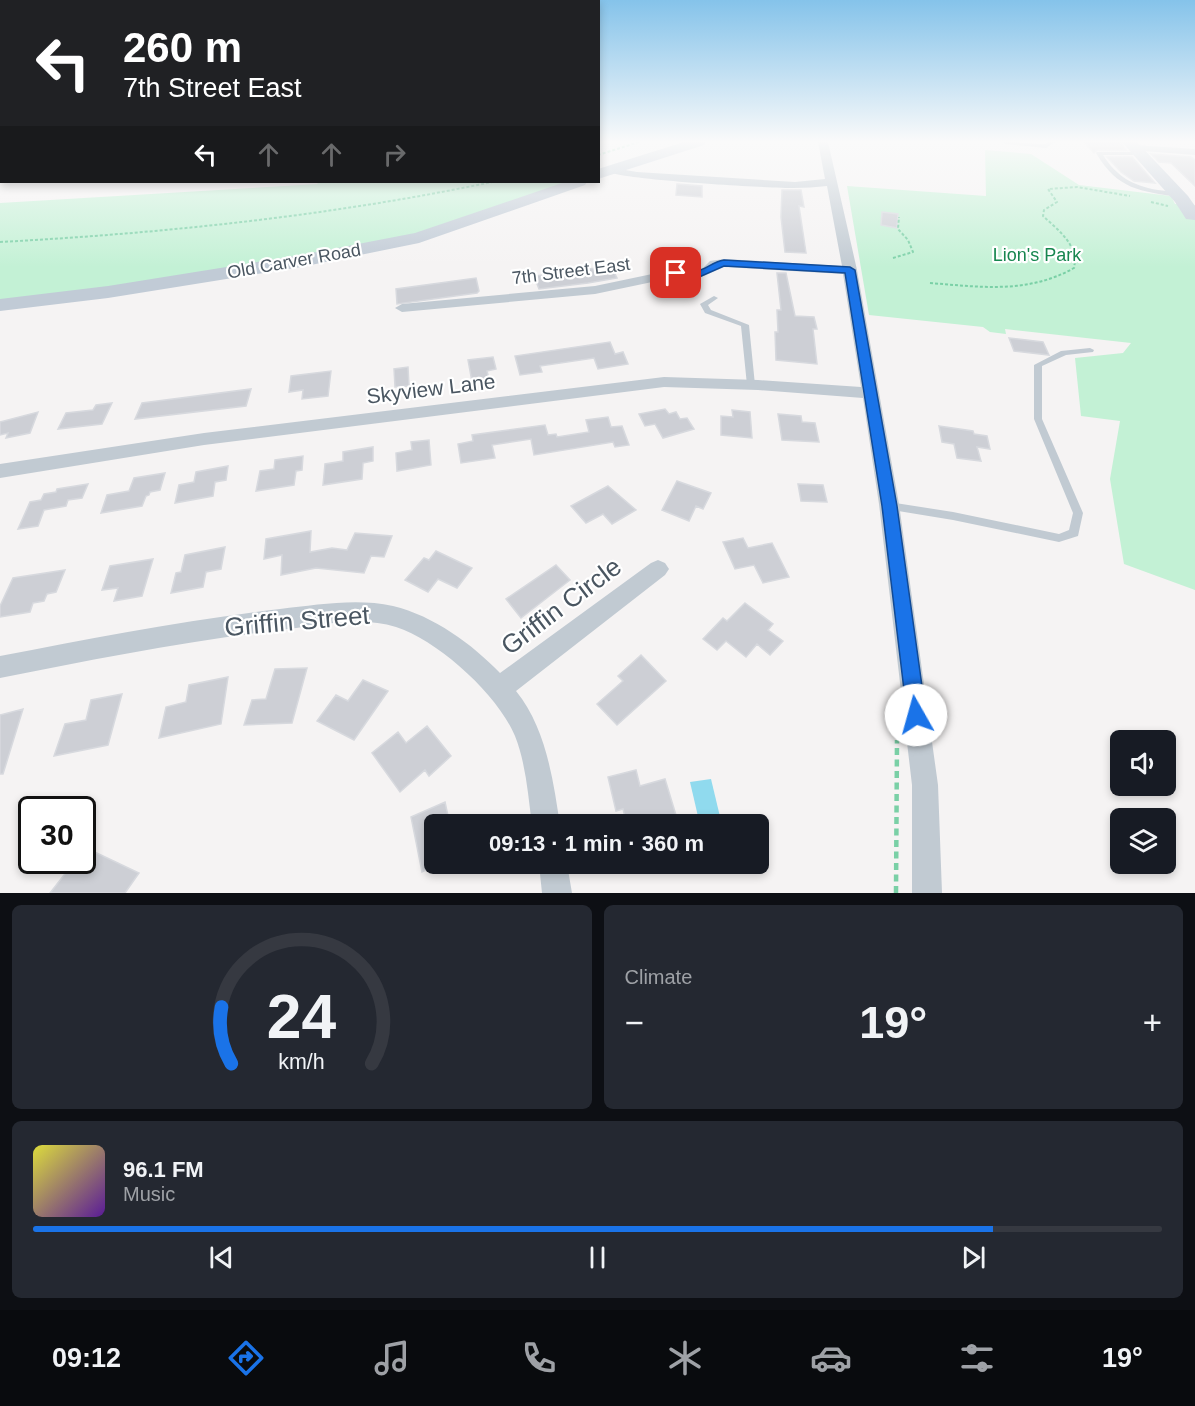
<!DOCTYPE html>
<meta charset="utf-8">
<style>
:root{--surface:#171b24;--page:#242831;--text:#f1f3f6;--muted:#9ea1a6;--line:#363941;--accent:#1a73e8}
body{margin:0;font-family:Arial,sans-serif;background:var(--page);color:var(--text);height:100vh;display:flex;flex-direction:column;font-size:22px;white-space:nowrap}
*{box-sizing:border-box;margin:0}
p{font-size:20px;color:var(--muted)}
.icon{flex:none;width:33px;height:33px;fill:none;stroke:currentColor;stroke-width:2;stroke-linecap:round;stroke-linejoin:round}
.map{position:relative;height:893px;overflow:hidden}
.details{display:flex;flex-direction:column;gap:12px;padding:12px;background:#0d0f14;flex:1}
.details>*{flex:none}
.top-card{position:absolute;left:0px;top:0px;width:600px;height:183px;box-shadow:0 3px 9px #0003;background:#202124;color:#fff;overflow:hidden}
.fabs{position:absolute;left:1110px;top:730px;display:grid;gap:12px}
.fabs a{display:grid;place-items:center;width:66px;height:66px;border-radius:9px;background:var(--surface);box-shadow:0 3px 9px #0003;font-size:30px}
.speed{position:absolute;left:18px;top:796px;display:flex;gap:12px;font-size:30px;font-weight:700;text-align:center}
.speed>*{display:grid;place-content:center;width:78px;height:78px;border-radius:50%;background:var(--surface);box-shadow:0 3px 9px #0003;line-height:1}
.speed .limit{border:3px solid #111;border-radius:9px;background:#fff;color:#111}
.pin{position:absolute;display:grid;place-items:center;width:51px;height:51px;color:#fff;margin:-26px;border-radius:12px;box-shadow:0 3px 9px #0006}
.me{position:absolute;width:66px;margin:-33px;rotate:353deg;stroke-linejoin:round;filter:drop-shadow(0 0 4px #0008)}
.turn{display:flex;align-items:center;gap:21px;height:126px;padding:0 24px;font-size:27px}
.turn .icon{width:78px;height:78px;stroke-width:2.5}
.turn b{display:block;font-size:42px;line-height:51px}
.lanes{display:flex;align-items:center;height:57px;padding:0 24px;background:#0003;justify-content:center;gap:30px;direction:ltr}
.lanes .off{opacity:.35}
.big{font-size:45px;font-weight:700;line-height:1.1}
.details .card{flex:1;display:flex;flex-direction:column;justify-content:center;gap:9px;min-width:0;padding:0 21px;border-radius:9px;background:var(--page)}
.details .dial{align-items:center;gap:0}
.dial svg{height:156px;overflow:visible;fill:none;stroke:var(--line);stroke-width:7;stroke-linecap:round;text-anchor:middle}
.dial text{fill:var(--text);stroke:none}
.song{display:flex;align-items:center;gap:18px}
.cover{width:72px;height:72px;border-radius:9px;background:linear-gradient(135deg,hsl(60 70% 55%),hsl(270 70% 35%))}
.played{height:6px;border-radius:3px;background:linear-gradient(90deg,var(--accent) 85%,var(--line) 85%)}
.keys{display:flex;justify-content:space-around;direction:ltr}
.heat{display:flex;justify-content:space-between;align-items:center;font-size:33px;direction:ltr}
.details .tiles{flex:1;display:grid;gap:12px;grid-template-columns:1fr 1fr}
.card:last-child{grid-column:span 2}
.trip{position:absolute;left:424px;top:814px;width:345px;height:60px;border-radius:9px;background:var(--surface);box-shadow:0 3px 9px #0003;font-weight:700;line-height:60px;text-align:center}
.dock{display:flex;height:96px;justify-content:space-around;align-items:center;background:#090b0e;color:var(--muted)}
.dock .icon{width:42px;height:42px}
.dock .active{color:var(--accent)}
.dock b{font-size:27px;color:var(--text)}
.map>svg:first-child{display:block}
.green{fill:#c3f1d5}
.water{fill:#90daee}
.building{fill:#cdcfd5;stroke:#d7d9de;stroke-width:1.5}
.lines{fill:none;stroke-linecap:round;stroke-linejoin:round}
.path-far1{stroke:#7ad0a6;stroke-width:2;stroke-dasharray:3 2;stroke-linecap:butt}
.path{stroke:#7ad0a6;stroke-width:4.5;stroke-dasharray:7 4.5;stroke-linecap:butt}
.lane{fill:#c1cad2;fill-rule:evenodd}
.street{fill:#c1cad2;fill-rule:evenodd}
.secondary{fill:#c1cbd6;fill-rule:evenodd}
.route{fill:#1a73e8;stroke:#114b97;stroke-width:1.5}
.labels{text-anchor:middle;stroke-width:4.5;stroke-linejoin:round;paint-order:stroke}
.far-park-label{font-size:18px;fill:#17864f;stroke:#fff}
.far-street-label{font-size:18px;fill:#4a5661;stroke:#fff}
.street-label{font-size:21px;fill:#4a5661;stroke:#fff}
.near-street-label{font-size:26px;fill:#4a5661;stroke:#fff}
</style>
<div class="map">
<svg width="1195" height="893" viewBox="0 0 1195 893">
<rect width="100%" height="100%" fill="#f5f3f3"/>
<!-- green -->
<path class="green" d="M985 150 1031 154 1079 185 1171 196 1175 204 1195 205V590L1124 564 1110 479 1120 421 1081 416 1075 358 1123 353 1131 343 1005 329 1006 334 990 332 983 327 869 315 847 186 986 196Z
M316 182H579L419 238 0 304V203L318 184Z"/>
<!-- water -->
<path class="water" d="M711 779 722 825H700L690 782Z"/>
<!-- building -->
<path class="building" d="M1084 142H1120L1126 150H1097L1094 153Z
M1151 154 1191 157 1195 160V186L1171 163 1159 162Z
M1107 157H1132L1155 183 1134 181 1121 172Z
M677 184 702 186V197L676 195Z
M782 190H801L804 207 799 206 806 253 785 252 781 217Z
M882 212 898 214 897 228 881 225Z
M611 266 617 278 588 283 539 289 534 276Z
M777 273H786L795 316 814 317 817 329H813L817 364 776 360 775 332H778L777 310H781Z
M476 278 479 291 477 293 397 304 396 289Z
M1009 338 1043 342 1049 355 1014 351Z
M610 342 615 354 623 352 628 364 598 369 594 358 540 366 542 372 520 375 515 356Z
M493 357 496 369 487 371 489 379 472 382 468 360Z
M408 367 409 386 395 387 394 369Z
M331 371 328 396 302 399 303 390 289 392 291 376Z
M251 389 246 406 135 419 142 403Z
M112 403 102 424 58 429 66 413 93 410 96 405Z
M665 409 669 414 676 412 680 419 687 418 694 429 663 438 655 424 645 426 639 414Z
M732 410 750 412 752 438 721 435V416L733 417Z
M38 412 30 433 6 438 8 433 0 435V422Z
M778 414 801 416 802 422 815 423 819 442 782 440Z
M608 417 611 427 622 426 629 445 615 447 613 442 534 455 531 439 492 445 495 458 461 463 458 444 473 441 472 435 545 425 548 435 556 434 557 437 589 432 586 420Z
M939 426 973 431 974 434 987 436 990 449 977 447 981 461 957 458 954 444 942 442Z
M429 440 431 465 397 471 396 453 412 450 411 442Z
M373 447V461L363 463 362 479 323 485 325 464 343 461V452Z
M303 456 302 470 296 471 294 485 256 491 260 471 274 469 275 460Z
M228 466 226 480 215 482 213 496 175 503 179 485 194 482 196 472Z
M165 473 160 490 150 492 149 495 146 496 142 506 101 513 107 495 129 491 134 478Z
M677 481 711 493 703 509 696 506 689 521 662 510Z
M88 484 82 498 68 500 66 506 44 510 38 526 18 529 30 502 41 500 44 494 56 492 57 489Z
M798 484 823 485 827 502 801 501Z
M608 486 636 510 612 524 603 514 586 523 571 506Z
M311 531 310 552 332 548 347 550 355 533 392 536 384 557 371 556 364 573 316 568 281 575 282 555 264 559 266 539Z
M743 538 748 548 772 543 789 577 763 583 754 565 735 569 723 542Z
M225 547 221 569 206 572 203 587 171 593 176 573 181 572 185 555Z
M436 551 472 568 457 588 438 579 428 592 405 580 424 558 429 560Z
M153 559 142 596 114 601 118 588 102 590 110 566Z
M556 565 570 580 521 618 506 599Z
M65 570 56 592 47 594 44 601 33 603 30 612 0 617V606L13 578Z
M745 603 773 624 768 630 783 641 770 655 757 644 746 657 726 641 717 650 703 639 723 618 727 621Z
M641 655 666 681 617 725 597 704 623 681 618 676Z
M307 668 292 723 244 725 252 700 266 699 275 669Z
M228 677 221 724 159 738 166 707 186 702 189 685Z
M363 680 388 691 354 740 317 721 336 695 348 701Z
M122 694 108 745 54 756 65 724 86 720 91 700Z
M23 709 3 774H0V715Z
M427 726 451 756 429 776 425 770 400 792 372 753 398 732 406 743Z
M636 770 640 786 665 779 679 825H627L623 809 616 811 608 777Z
M445 802 450 825H435V866L422 872 411 817Z
M82 846 139 873 125 893H50L75 861H82Z"/>
<g class="lines">
<!-- path-far1 -->
<path class="path-far1" d="M598 155 639 142
M1151 202 1168 206
M0 242C166 233 329 216 492 182
M893 258 913 252 908 240 898 229 899 217
M930 283C980 287 1028 294 1074 268 1079 245 1058 230 1043 216L1044 210 1057 202 1048 189 1077 187 1130 196"/>
<!-- path -->
<path class="path" d="M896 893 897 740"/>
<!-- lane -->
<path class="lane" d="M1002 142 1045 144 1049 142H1055L1046 148 1005 144Z
M1097 152H1142L1143 153 1140 155H1103C1116 176 1133 186 1158 190 1166 191 1175 192 1182 195L1179 197C1140 191 1118 190 1096 153Z
M714 296 718 298 708 305 711 310 749 325 755 385 754 387H748L747 385 741 326 705 313 700 304Z
M1090 348 1094 350 1093 352 1066 355 1042 366V419L1083 513 1078 536 1059 542 953 520 886 509 884 506 886 503 889 502 953 512 1059 534 1069 530 1073 513 1034 419V365L1061 351Z"/>
<!-- street -->
<path class="street" d="M818 142H828L857 270 899 504 938 785 942 893H912V785L879 504 863 398 758 390 664 387 204 445 0 478V464L204 433 664 377 758 380 861 387 843 274 724 267 697 279 676 277 595 294 402 312 395 308 402 304 595 286 676 269 696 271 703 268 710 261 724 259 842 266 827 186C816 187 805 188 794 188 769 188 615 180 603 170L608 167 637 172 795 182 825 179Z
M1135 145 1195 149V155L1131 150 1130 148Z
M658 560 665 563 669 569 665 575 516 691C546 728 553 779 560 825H532C528 795 526 764 515 736 498 695 439 641 396 627 362 616 322 625 288 629 191 640 95 659 0 678V656C93 638 186 620 280 609 317 605 356 598 393 606 434 616 472 644 500 673L651 563Z
M539 864H567L572 893H542Z"/>
<!-- secondary -->
<path class="secondary" d="M684 142H706L704 145 598 179V169Z
M1122 142H1137L1188 196 1195 206V220L1186 219 1175 202Z
M565 182H587L585 185 419 243 301 267 108 298 0 311V299L108 286 301 255 415 233Z"/>
</g>
<!-- sky -->
<linearGradient id="sky" x2="0" y2="1"><stop stop-color="#85c3ea"/><stop offset="0.53" stop-color="#fafafa"/><stop offset="1" stop-color="#fafafa" stop-opacity="0"/></linearGradient>
<rect width="1195" height="267" fill="url(#sky)"/>
<!-- route -->
<path class="route" d="M724 260 850 267 855 270 897 506 926 715 923 722 916 725 910 722 907 715 882 506 845 273 724 266 697 278 676 276 671 273C679 268 687 272 696 271 707 270 711 262 724 260Z"/>
<g class="labels">
<!-- far-park labels -->
<g class="far-park-label">
<text x="1037" y="261">Lion's Park</text>
</g>
<!-- far-street labels -->
<g class="far-street-label">
<text transform="translate(294 261) rotate(-10)" y="6">Old Carver Road</text>
<text transform="translate(571 271) rotate(-7)" y="6">7th Street East</text>
</g>
<!-- street labels -->
<g class="street-label">
<text transform="translate(431 389) rotate(-7)" y="7">Skyview Lane</text>
</g>
<!-- near-street labels -->
<g class="near-street-label">
<text transform="translate(561 606) rotate(-37)" y="9">Griffin Circle</text>
<text transform="translate(297 621) rotate(-5)" y="9">Griffin Street</text>
</g>
</g>
</svg>
<div class="fabs">
<a><svg class="icon" aria-label="sound" viewBox="0 0 24 24"><path d="M4 9h4l5-4v14l-5-4H4zM17 9q2 3 0 6"/></svg></a>
<a><svg class="icon" aria-label="layers" viewBox="0 0 24 24"><path d="M12 4l9 5-9 5-9-5zM3 14l9 5 9-5"/></svg></a>
</div>
<div class="speed"><div class="limit">30</div></div>
<div class="pin" style="left:676px;top:273px;background:#d93025"><svg class="icon" aria-label="arrive" viewBox="0 0 24 24"><path d="M6 21V4h12l-3 4 3 4H6"/></svg></div>
<svg class="me" style="left:916px;top:715px" viewBox="-20 -20 40 40"><circle r="19" fill="#fff"/><path d="M0-13L10 11 0 6-10 11z" fill="#1a73e8"/></svg>
<div class="trip">09:13 · 1 min · 360 m</div>
<div class="top-card">
<div class="turn"><svg class="icon" aria-label="left" viewBox="0 0 24 24"><path d="M17 20v-9H6M10 6l-5 5 5 5"/></svg><div><b>260 m</b>7th Street East</div></div>
<div class="lanes"><svg class="icon" aria-label="left" viewBox="0 0 24 24"><path d="M17 20v-9H6M10 6l-5 5 5 5"/></svg><svg class="icon off" aria-label="ahead" viewBox="0 0 24 24"><path d="M12 20V5M6 11l6-6 6 6"/></svg><svg class="icon off" aria-label="ahead" viewBox="0 0 24 24"><path d="M12 20V5M6 11l6-6 6 6"/></svg><svg class="icon off" aria-label="right" viewBox="0 0 24 24"><path d="M7 20v-9h11M14 6l5 5-5 5"/></svg></div>
</div>
</div>
<section class="details">
<div class="tiles">
<div class="card dial"><svg viewBox="0 0 100 80">
<path d="M14 69A42 42 0 1 1 86 69"/>
<path d="M14 69A42 42 0 0 1 9 40" stroke="#1a73e8"/>
<text x="50" y="56" font-size="32" font-weight="700">24</text>
<text x="50" y="72" font-size="11">km/h</text>
</svg></div>
<div class="card"><p>Climate</p>
<div class="heat"><a>−</a><b class="big">19°</b><a>+</a></div>
</div>
<div class="card">
<div class="song"><i class="cover"></i><div><b>96.1 FM</b><p>Music</p></div></div>
<div class="played"></div>
<div class="keys"><svg class="icon" aria-label="previous" viewBox="0 0 24 24"><path d="M18 5L8 12l10 7zM5 5v14"/></svg><svg class="icon" aria-label="pause" viewBox="0 0 24 24"><path d="M8 5v14M16 5v14"/></svg><svg class="icon" aria-label="next" viewBox="0 0 24 24"><path d="M6 5l10 7-10 7zM19 5v14"/></svg></div>
</div>
</div>
</section>
<nav class="dock">
<b>09:12</b>
<svg class="icon active" aria-label="directions" viewBox="0 0 24 24"><path d="M12 3l9 9-9 9-9-9zM9 14v-3h6M13 9l2 2-2 2"/></svg>
<svg class="icon" aria-label="music" viewBox="0 0 24 24"><path d="M9 18V5l10-2v13"/><circle cx="6" cy="18" r="3"/><circle cx="16" cy="16" r="3"/></svg>
<svg class="icon" aria-label="phone" viewBox="0 0 24 24"><path d="M5 4h4l2 5-3 2q2 4 5 5l2-3 5 2v4C11 20 4 13 5 4z"/></svg>
<svg class="icon" aria-label="climate" viewBox="0 0 24 24"><path d="M12 3v18M4 7l16 10M4 17L20 7"/></svg>
<svg class="icon" aria-label="car" viewBox="0 0 24 24"><path d="M5 17H2v-5l4-1 3-4h7l3 4 3 1v5h-3M9 17h6M6 11h13"/><circle cx="7" cy="17" r="2"/><circle cx="17" cy="17" r="2"/></svg>
<svg class="icon" aria-label="filters" viewBox="0 0 24 24"><path d="M4 7h16M4 17h16"/><circle cx="9" cy="7" r="2"/><circle cx="15" cy="17" r="2"/></svg>
<b>19°</b>
</nav>
